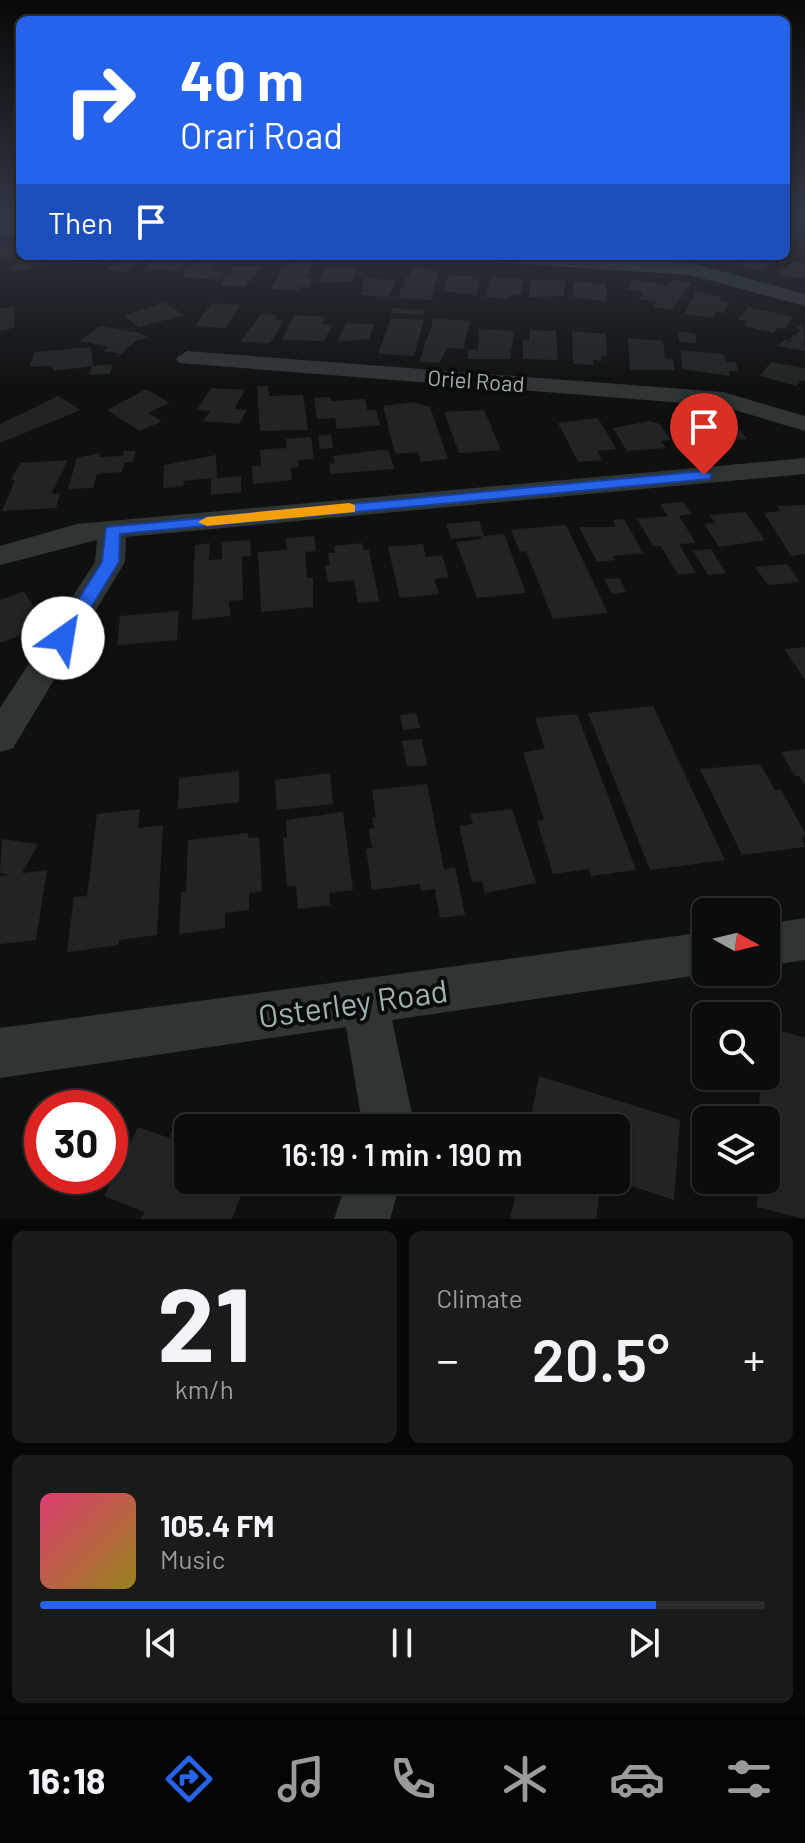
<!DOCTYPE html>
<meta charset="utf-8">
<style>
:root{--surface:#0b0c0c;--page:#191a1a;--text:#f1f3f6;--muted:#9a9b9d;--line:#2b2c2d;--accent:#2563eb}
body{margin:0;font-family:Barlow,sans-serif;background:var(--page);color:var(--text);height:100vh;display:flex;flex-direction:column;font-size:30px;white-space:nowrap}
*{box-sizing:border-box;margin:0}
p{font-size:26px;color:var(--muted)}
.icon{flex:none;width:44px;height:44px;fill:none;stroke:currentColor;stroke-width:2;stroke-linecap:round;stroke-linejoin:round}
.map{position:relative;height:1219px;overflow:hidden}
.panel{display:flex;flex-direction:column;gap:12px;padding:12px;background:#060707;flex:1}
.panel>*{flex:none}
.hud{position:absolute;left:16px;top:16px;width:774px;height:244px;border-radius:12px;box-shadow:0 2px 6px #0004,0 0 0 2px var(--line);background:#2563eb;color:#fff;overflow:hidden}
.needle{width:52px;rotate:98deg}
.buttons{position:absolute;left:692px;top:898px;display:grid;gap:16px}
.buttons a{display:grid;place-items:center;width:88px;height:88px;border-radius:12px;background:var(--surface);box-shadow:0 2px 6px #0004,0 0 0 2px var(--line);font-size:40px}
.speed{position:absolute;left:24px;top:1090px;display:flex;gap:16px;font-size:40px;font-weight:700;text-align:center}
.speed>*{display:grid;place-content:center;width:104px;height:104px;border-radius:50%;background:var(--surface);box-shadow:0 2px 6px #0004,0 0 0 2px var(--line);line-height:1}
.speed .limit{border:12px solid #d22;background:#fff;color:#111}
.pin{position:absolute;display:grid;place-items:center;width:68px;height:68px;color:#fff;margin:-82px -34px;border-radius:50% 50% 50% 0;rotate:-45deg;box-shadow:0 0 8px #0007}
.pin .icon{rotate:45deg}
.me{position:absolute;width:88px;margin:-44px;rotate:32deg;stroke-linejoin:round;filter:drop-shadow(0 0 6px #0008)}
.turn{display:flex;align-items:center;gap:28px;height:168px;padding:0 32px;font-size:36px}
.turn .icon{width:104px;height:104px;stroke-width:2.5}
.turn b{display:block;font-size:56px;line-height:68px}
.then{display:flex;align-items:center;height:76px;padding:0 32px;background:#0003;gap:16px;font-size:30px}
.big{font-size:60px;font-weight:600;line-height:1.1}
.panel .tile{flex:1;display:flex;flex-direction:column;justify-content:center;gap:12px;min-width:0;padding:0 28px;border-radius:12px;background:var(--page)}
.panel .dial{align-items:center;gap:0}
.dial b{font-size:104px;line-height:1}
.song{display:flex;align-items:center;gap:24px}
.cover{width:96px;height:96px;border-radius:12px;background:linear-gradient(135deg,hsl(340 70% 55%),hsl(50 70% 35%))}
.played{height:8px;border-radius:4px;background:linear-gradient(90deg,var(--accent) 85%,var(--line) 85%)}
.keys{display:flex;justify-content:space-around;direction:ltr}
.heat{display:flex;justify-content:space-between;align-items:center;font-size:44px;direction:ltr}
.panel .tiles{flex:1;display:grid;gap:12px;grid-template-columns:1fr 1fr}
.tile:last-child{grid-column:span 2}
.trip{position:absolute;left:174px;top:1114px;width:456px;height:80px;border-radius:12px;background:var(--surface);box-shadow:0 2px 6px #0004,0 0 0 2px var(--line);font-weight:600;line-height:80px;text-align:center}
.dock{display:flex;height:128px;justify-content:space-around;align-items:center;background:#040505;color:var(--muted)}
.dock .icon{width:56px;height:56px}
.dock .current{color:var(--accent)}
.dock b{font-size:36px;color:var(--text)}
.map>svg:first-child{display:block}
.building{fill:#222424}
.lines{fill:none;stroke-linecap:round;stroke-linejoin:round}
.minor{fill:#2f3535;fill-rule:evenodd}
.route{fill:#2563eb;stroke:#184099;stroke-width:2}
.slow{fill:#f59e0b}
.labels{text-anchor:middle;stroke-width:8;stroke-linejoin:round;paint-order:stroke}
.far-street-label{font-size:22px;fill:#9fb2b1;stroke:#0a0b0b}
.near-street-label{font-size:32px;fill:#9fb2b1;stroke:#0a0b0b}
</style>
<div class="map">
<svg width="805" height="1219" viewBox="0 0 805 1219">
<rect width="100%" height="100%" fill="#0f1010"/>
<!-- building -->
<path class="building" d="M20 246V252L13 258 0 257V247Z
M25 256H56L43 267 33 266 28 271 8 270Z
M73 256H95L103 258 97 264 66 262Z
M119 256H146L126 272 107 270Z
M152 256H186L183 259H188L178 271 144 269 154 260 149 259Z
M775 256 762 270 734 265 742 257Z
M198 257 221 258 211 271 224 272 218 280 181 277Z
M289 261 314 262 305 279H312L308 287H300L298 290 271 289Z
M793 261 805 263V278L777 275Z
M235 266 260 267 245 287 220 285Z
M349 268 357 270 352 281 318 283 326 269Z
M413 268 438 270 432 300 398 298 402 286 406 287 403 284 405 277H409Z
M448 275 480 277 476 295 443 291Z
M491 277 523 279 520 295H510L509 299 486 297Z
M365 278 396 280 389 297 360 295Z
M531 279 565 281 564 296 529 297Z
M634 279 666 286 671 280 691 283 672 310 653 307 656 302 639 299 644 292 627 289Z
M573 282 606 284 607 302 573 297Z
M696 291 722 297 720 300 729 302 724 313 716 311 713 318 684 314Z
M164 302 184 315 139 327 124 316Z
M212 303 240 305 225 328 195 326Z
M15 306 14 328 0 331V309Z
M748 307 793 317 785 329 777 328 774 333 744 326 748 321 738 319Z
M393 308 424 310 423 315 391 313Z
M261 314 277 315 274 320 283 321 274 337 269 343 240 342Z
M294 315 326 317 322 324 332 325 324 341 282 340Z
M391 318 424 320 414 356 378 354Z
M434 318 470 321 463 349 448 348 439 363 419 362Z
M346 323 374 324 369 339 337 342Z
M803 323 805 351 777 346 784 340 797 342 789 340 801 330 796 328Z
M100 326 140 333 149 338 137 340 121 354 103 351 109 347 79 341Z
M479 329 514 331 510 359H467L469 349 478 350Z
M530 330 556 331 558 360 523 359V340L529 341Z
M572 331 606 334 607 356H601L602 361 593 360V365L573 364Z
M678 332 695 333 697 343 679 342Z
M628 338 663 341 665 358 673 359 675 370H630Z
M91 347 93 366 113 364 110 374 89 375 92 366 55 371 50 366 29 367 35 352Z
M681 350 723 354 727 362H736L738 372 729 371 730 376 682 369Z
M771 362 805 368V381L800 380 797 386 760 376Z
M257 386H268L269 396 303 395 308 430 260 431Z
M211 388 245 390 234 409 247 410 239 424 203 421 210 411 197 410Z
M146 389 170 403 148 413 162 421 140 431 107 410Z
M58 396 81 410 0 443V424Z
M330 397 331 401 365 399 367 410H376L380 425 337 429 335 418 317 419 314 398Z
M412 402 430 407 448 459 421 462 418 452 395 454 383 406Z
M484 410 501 450 459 453 444 412Z
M598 418 616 449 597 451 602 460 578 462 558 423Z
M731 418 747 439 685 444 670 423Z
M650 421 660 424 671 440 661 441 666 448 627 451 613 428Z
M331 435 333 448 320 449 318 436Z
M311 437 314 459 298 460 299 467 291 468 292 480 253 484 252 466H261L260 450 287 448 286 439Z
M381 450 389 451 394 469 330 474 329 464 335 463 333 456Z
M124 451H136L133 462 124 463 122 472 97 474 93 488 68 489 77 458 100 453 99 457 123 456Z
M216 455 217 478 241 476V492L211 495V478L184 481 183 486 163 488 164 465Z
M68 460 51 494 60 493 56 508 2 511 15 480H10L21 463Z
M683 502 692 514 679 516 696 543 679 544 696 573 678 575 661 546H653L637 519 668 516 660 504Z
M805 505V554L791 556 764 513 781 511 777 506Z
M745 512 765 540 719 547 704 524 715 523 710 515Z
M624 519 643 553 613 556 615 560 597 562 579 527H616L613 520Z
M479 521 484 536 504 534 526 593 477 598 456 542 482 539 481 536 451 539 446 524Z
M566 525 608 613 553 619 526 551 520 552 511 530Z
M314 536 316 551 305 552 307 578H313V607L261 612 258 552 287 550 286 538Z
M250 540 251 556 242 557 243 600 229 601 230 616 192 620 195 545 210 543 209 560 222 559V542Z
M362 543 363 550H369L379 601 358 603 354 580 328 582 325 565H330L328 553H335L334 546Z
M423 544 426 557 442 555 449 577 434 579 439 594 400 598 388 547Z
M711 549 726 573 708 575 693 551Z
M787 564 800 582 768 585 755 567Z
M619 578 626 592 612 594 604 579Z
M24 591 40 617 28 622 33 631 0 643V600Z
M179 611 177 640 117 645 120 616Z
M805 647V680L784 649Z
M653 706 725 860 650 870 588 713Z
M416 713 420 728 403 730 400 715Z
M577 714 636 870 591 876 589 869 553 874 537 821 544 820 523 752 545 749 535 718Z
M422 739 427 765 407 767 402 741Z
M805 749V785L799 776H795L781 752Z
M760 764 775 790H781L805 833 802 839 805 847 742 855 700 769Z
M239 771V802L178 809 179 778Z
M330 773 333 804 277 810 275 780Z
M427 784 444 869 455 867 465 915 440 918 435 889 421 891 420 884 372 890 366 849 372 848 369 829 374 828 372 818H376L372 790Z
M140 809 138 828 163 825 157 935 119 940V945L67 952 74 897 87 896 97 814Z
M512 809 536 883 485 893 482 881 472 882 459 826 473 824 470 814Z
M343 812 353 890 329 893 330 905 298 909 296 886 287 887 283 838 287 837 286 820Z
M248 833V838L259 837 262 891 249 893V910L225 913V928L179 934 181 892H186L188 840Z
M2 839 38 844 22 873 47 870 36 940 0 944V876L11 875 0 873Z
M775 1029 805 1038V1219L757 1207 758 1180H766V1120H759L760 1076H766V1035L775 1038Z
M539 1076 680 1120 674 1200 616 1181V1128H529Z
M138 1127 169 1138 173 1128 188 1134V1180H247L232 1219H141L145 1212 104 1196Z
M506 1180H601L596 1219H510L515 1197 503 1194Z"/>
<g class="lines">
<!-- minor -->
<path class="minor" d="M0 224 20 225V235L0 234Z
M466 256H567L691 263 805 294V306L690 275 475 261Z
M187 351 723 392 805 416V431L721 406 179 363 176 358Z
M805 458V474L126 537 125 562 13 748 0 752V708L95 562 97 540 0 565V546L77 524Z
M805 918V960L766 966V924Z
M706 932V972H712L706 974 392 1020 415 1128H363L346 1027 0 1078V1028Z
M347 1180H401L390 1219H334Z"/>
</g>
<!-- sky -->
<linearGradient id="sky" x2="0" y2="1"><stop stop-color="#080909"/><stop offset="0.56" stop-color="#313742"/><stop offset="1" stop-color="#313742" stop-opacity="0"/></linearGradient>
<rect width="805" height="388" fill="url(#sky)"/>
<!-- route -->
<path class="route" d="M704 471 712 475 709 479 120 534 119 562 70 642 63 644 54 638 102 562 106 527Z"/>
<!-- slow -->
<path class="slow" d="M349 503 355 505V512L207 526 198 522 207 517Z"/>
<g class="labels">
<!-- far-street labels -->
<g class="far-street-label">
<text transform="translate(476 381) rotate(4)" y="8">Oriel Road</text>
</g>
<!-- near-street labels -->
<g class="near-street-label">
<text transform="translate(353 1004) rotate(-8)" y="11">Osterley Road</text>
</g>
</g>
</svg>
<div class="buttons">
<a><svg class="needle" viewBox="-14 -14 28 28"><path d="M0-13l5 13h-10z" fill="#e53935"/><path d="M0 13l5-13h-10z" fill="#9a9b9d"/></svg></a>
<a><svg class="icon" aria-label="search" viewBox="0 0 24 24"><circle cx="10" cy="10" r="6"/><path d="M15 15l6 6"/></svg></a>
<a><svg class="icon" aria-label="layers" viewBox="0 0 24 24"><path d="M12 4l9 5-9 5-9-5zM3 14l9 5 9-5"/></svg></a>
</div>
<div class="speed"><div class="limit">30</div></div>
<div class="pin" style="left:704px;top:475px;background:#d93025"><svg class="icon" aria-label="arrive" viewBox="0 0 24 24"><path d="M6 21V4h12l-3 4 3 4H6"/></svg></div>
<svg class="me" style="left:63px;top:638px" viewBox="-20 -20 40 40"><circle r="19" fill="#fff"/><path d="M0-13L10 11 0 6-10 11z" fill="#2563eb"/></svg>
<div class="trip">16:19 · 1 min · 190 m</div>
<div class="hud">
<div class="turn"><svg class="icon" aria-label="right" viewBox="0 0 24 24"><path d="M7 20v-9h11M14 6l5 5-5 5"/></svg><div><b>40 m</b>Orari Road</div></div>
<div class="then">Then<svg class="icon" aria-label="arrive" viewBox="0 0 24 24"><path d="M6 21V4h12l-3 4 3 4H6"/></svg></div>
</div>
</div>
<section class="panel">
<div class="tiles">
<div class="tile dial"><b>21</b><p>km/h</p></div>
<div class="tile"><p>Climate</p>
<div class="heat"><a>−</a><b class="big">20.5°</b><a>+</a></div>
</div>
<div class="tile">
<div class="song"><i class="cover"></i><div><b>105.4 FM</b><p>Music</p></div></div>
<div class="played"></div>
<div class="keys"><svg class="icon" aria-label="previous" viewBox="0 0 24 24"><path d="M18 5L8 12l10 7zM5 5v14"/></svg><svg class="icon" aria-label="pause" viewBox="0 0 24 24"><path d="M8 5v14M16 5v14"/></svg><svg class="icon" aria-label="next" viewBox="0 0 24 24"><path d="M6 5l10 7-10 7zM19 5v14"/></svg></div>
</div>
</div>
</section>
<nav class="dock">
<b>16:18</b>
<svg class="icon current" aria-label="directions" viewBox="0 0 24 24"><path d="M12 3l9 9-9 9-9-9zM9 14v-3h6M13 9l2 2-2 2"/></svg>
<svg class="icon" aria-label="music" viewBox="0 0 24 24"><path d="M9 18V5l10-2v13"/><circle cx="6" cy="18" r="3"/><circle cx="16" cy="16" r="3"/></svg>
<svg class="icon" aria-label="phone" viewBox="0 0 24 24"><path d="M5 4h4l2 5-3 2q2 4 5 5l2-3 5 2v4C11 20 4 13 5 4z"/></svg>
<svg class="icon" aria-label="climate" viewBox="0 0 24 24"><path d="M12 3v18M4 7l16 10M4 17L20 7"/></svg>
<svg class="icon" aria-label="car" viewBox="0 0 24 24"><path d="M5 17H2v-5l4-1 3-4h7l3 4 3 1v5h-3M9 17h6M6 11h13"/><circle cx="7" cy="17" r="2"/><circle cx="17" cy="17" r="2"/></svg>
<svg class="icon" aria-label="filters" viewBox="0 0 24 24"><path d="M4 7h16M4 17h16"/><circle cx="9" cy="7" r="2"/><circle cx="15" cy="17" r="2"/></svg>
</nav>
